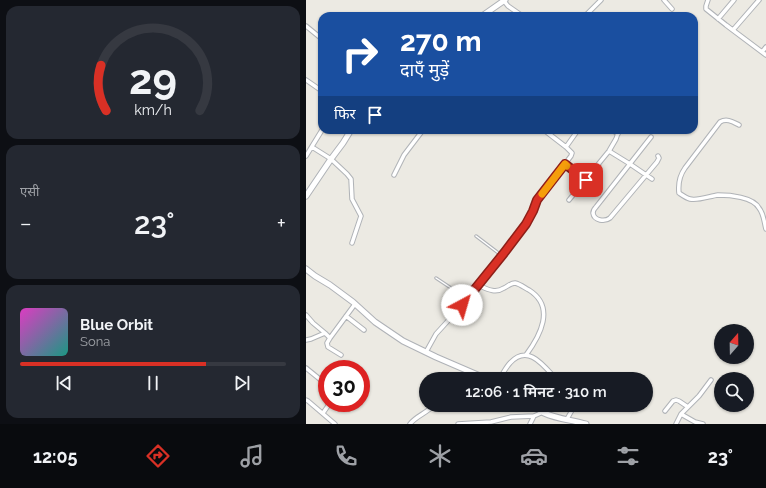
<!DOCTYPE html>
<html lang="hi">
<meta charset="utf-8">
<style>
:root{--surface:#171b24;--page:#242831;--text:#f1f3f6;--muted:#9ea1a6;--line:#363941;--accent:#d93025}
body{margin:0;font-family:Raleway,"Noto Sans Devanagari",sans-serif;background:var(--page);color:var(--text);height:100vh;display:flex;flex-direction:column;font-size:15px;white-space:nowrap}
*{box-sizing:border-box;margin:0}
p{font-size:13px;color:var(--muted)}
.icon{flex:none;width:22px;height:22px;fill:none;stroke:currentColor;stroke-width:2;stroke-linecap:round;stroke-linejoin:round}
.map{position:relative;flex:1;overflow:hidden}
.side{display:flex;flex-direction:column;gap:6px;padding:6px;background:#0d0f14;width:306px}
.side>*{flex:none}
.banner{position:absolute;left:12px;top:12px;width:380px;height:122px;border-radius:12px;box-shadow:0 1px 3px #0004;background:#1a4fa0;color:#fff;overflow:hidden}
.needle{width:26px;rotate:20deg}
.tools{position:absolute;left:408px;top:324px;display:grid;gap:8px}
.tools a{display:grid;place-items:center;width:40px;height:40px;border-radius:50%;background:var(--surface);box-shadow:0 1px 3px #0004;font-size:20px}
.speed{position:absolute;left:12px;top:360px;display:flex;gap:8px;font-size:20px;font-weight:700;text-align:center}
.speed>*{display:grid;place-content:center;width:52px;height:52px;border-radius:50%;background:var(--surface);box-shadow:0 1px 3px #0004;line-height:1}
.speed .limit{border:6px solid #d22;background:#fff;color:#111}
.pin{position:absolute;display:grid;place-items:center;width:34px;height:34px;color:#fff;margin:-17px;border-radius:8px;box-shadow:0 2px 6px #0006}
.me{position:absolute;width:44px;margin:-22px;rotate:39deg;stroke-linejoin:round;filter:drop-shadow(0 0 3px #0008)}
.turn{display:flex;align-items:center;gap:14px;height:84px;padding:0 16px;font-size:18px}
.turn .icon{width:52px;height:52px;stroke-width:2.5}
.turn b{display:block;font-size:28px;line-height:34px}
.then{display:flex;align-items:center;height:38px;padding:0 16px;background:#0003;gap:8px;font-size:15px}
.big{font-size:30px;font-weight:600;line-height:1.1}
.side .tile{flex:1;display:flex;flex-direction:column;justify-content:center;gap:6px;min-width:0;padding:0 14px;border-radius:12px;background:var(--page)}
.side .dial{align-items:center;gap:0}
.dial svg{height:104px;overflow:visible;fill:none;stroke:var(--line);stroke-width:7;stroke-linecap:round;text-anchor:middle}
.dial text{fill:var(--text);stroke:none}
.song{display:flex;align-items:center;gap:12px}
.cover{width:48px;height:48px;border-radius:6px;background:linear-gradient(135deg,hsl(310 70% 55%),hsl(170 70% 35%))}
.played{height:4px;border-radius:2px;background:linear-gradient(90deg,var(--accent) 70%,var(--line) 70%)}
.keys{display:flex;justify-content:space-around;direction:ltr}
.heat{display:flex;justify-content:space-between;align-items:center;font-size:22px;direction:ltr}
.trip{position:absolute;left:113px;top:372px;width:234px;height:40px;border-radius:20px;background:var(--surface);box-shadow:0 1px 3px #0004;font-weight:600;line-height:40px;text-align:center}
.dock{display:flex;height:64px;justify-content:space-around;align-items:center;background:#090b0e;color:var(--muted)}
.dock .icon{width:28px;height:28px}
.dock .on{color:var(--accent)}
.dock b{font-size:18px;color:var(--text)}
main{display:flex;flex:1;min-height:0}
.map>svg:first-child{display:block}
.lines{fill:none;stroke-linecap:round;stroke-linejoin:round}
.lane-casing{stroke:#b0b3b7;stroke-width:3.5}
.street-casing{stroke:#b0b3b7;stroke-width:5.5}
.secondary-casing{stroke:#afb2b7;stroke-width:7}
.lane{stroke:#fff;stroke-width:1.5}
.street{stroke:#fff;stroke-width:3.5}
.secondary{stroke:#fff;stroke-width:5}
.route-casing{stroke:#8d1f18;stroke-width:10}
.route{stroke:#d93025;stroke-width:7}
.slow{stroke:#f59e0b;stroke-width:7}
</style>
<main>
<section class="side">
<div class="tile dial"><svg viewBox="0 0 100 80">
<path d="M14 69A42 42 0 1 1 86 69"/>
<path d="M14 69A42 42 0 0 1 10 34" stroke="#d93025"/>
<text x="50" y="56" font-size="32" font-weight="700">29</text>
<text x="50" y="72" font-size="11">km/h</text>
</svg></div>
<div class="tile"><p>एसी</p>
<div class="heat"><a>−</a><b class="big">23°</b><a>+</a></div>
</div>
<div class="tile">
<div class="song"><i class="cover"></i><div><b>Blue Orbit</b><p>Sona</p></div></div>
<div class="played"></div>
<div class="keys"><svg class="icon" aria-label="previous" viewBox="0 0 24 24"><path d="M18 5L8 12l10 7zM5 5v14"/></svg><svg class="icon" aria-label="pause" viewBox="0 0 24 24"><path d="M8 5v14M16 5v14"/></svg><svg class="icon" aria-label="next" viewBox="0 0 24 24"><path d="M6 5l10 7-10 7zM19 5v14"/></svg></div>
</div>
</section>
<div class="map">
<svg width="460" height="424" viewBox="0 0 460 424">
<rect width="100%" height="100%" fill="#eceae3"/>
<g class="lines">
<!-- lane casing -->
<g class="lane-casing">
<path id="lane" d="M170 236 195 255
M130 278 160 298"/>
</g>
<!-- street casing -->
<g class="street-casing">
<path id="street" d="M358 0 366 9
M402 0 400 6V9L420 25 460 55
M198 1 202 6 215 15
M279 16 295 0
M412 19 428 0
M0 26 16 39
M427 30 453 0
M456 52 460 47
M0 80 16 91
M433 125C427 122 421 118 414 122L379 168C374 175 372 184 373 193 376 195 380 198 384 199 392 201 404 196 412 195 424 195 447 197 453 208 458 214 458 222 460 229
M306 130 312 134
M345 137 290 207C289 208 287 211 287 213 288 221 299 222 304 218L351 162 353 158 352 156
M6 147 25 159 41 174 45 179 46 199 55 216 46 243
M260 147 272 130
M303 151 324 164 346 179
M0 156 16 130
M259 165 280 180
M88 175 98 155 117 130
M263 200 303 151 310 139 313 130
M172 285C181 289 189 294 198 288 202 286 205 283 209 283 214 284 219 288 223 290 250 307 234 336 220 355
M0 315 7 323 19 333
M40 316 58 330
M24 338 21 343 22 347 35 355
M0 340 5 339 19 333 24 338 49 304
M120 352 130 334 150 312 172 285 198 253 220 224 227 211 231 200 265 156 266 153 260 147 238 130
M0 368 21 385
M193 379C197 374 200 367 204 363 222 343 238 366 250 379
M0 400 2 401 29 424
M359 411 367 401 370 400 373 401 382 407
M17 413 24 403
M375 414 389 422 397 424
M261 419 269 405
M104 424C110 416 121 413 128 405
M152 424 185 422 205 417 228 416 237 412 247 405
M224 424 228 416
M370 424 375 414 393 396 405 380"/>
</g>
<!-- secondary casing -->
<g class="secondary-casing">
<path id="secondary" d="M176 16 199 0
M0 196 25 159 37 143 45 130
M0 269 9 276 24 285 47 302 69 322 97 341 130 357 181 379
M227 405C231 408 234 411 238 413 251 419 266 420 280 424"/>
</g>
<!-- lane -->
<use href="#lane" class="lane"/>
<!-- street -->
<use href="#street" class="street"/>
<!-- secondary -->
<use href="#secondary" class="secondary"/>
</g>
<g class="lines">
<!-- route casing -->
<g class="route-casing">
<path id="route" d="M156 305 198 253 220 224 227 211 231 200 259 164 280 180"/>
</g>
<!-- route -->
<use href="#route" class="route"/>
<!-- slow -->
<path class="slow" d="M236 194 259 164 261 166"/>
</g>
</svg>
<div class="tools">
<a><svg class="needle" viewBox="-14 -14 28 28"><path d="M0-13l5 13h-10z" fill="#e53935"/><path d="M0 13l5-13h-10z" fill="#9ea1a6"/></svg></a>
<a><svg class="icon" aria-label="search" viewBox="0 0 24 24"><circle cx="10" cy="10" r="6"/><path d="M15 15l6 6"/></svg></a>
</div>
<div class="speed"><div class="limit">30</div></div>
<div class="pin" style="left:280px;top:180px;background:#d93025"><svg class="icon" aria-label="arrive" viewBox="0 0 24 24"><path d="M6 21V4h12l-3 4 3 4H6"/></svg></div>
<svg class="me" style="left:156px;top:305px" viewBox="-20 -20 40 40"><circle r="19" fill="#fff"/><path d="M0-13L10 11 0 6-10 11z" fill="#d93025"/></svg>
<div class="trip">12:06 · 1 मिनट · 310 m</div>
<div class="banner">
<div class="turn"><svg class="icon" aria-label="right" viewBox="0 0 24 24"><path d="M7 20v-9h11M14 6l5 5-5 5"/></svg><div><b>270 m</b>दाएँ मुड़ें</div></div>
<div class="then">फिर<svg class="icon" aria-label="arrive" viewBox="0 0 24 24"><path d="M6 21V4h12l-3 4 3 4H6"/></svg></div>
</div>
</div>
</main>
<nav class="dock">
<b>12:05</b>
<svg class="icon on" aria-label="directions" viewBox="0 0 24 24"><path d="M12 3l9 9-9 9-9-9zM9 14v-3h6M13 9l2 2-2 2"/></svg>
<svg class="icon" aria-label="music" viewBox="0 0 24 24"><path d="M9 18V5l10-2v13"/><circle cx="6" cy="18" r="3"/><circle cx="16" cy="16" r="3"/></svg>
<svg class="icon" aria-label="phone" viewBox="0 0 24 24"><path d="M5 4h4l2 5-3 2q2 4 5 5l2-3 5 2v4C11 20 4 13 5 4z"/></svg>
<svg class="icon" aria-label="climate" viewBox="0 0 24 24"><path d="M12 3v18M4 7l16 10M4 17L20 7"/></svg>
<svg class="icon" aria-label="car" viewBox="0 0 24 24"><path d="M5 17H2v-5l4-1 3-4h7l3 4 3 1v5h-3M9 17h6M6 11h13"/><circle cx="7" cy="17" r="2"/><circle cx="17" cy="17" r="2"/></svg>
<svg class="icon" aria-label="filters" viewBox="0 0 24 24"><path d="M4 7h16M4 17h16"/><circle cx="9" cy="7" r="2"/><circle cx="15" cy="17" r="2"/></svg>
<b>23°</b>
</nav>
